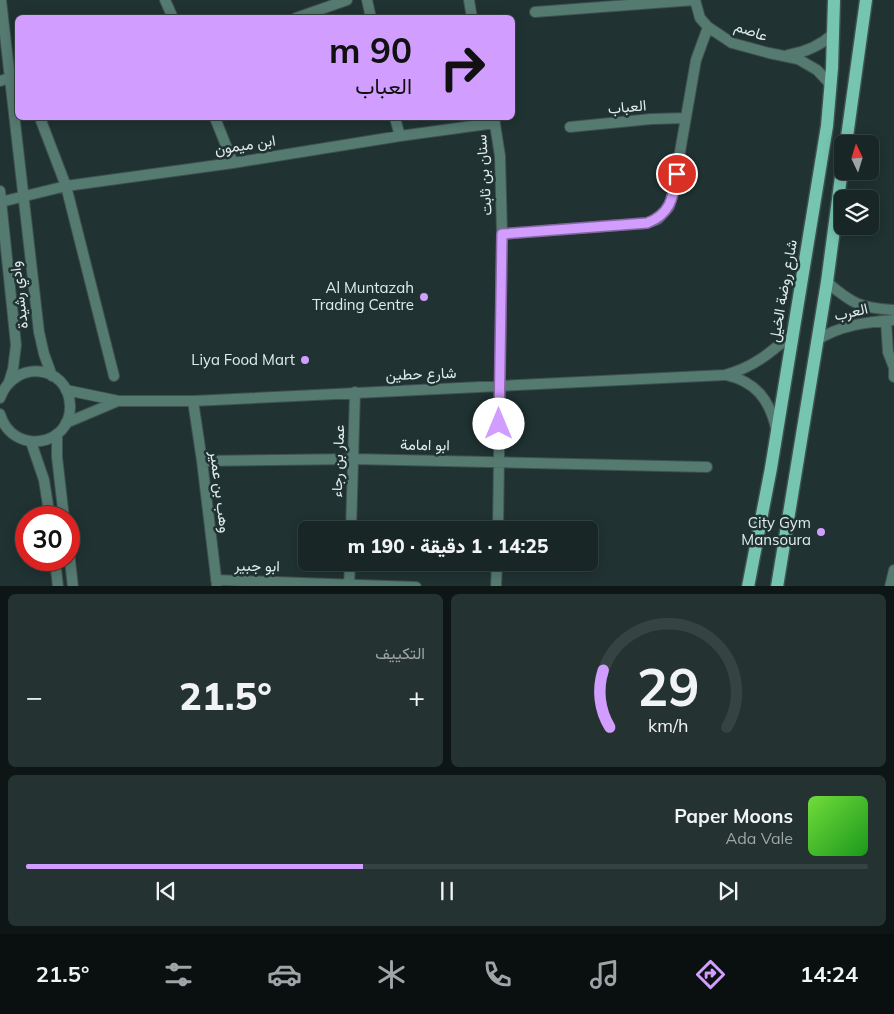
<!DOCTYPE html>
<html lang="ar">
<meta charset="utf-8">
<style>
:root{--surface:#182626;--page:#253232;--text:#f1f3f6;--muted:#9fa5a7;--line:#364343;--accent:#d19dfe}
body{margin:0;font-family:Mulish,Vazirmatn,sans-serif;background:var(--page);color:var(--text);direction:rtl;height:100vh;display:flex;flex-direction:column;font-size:19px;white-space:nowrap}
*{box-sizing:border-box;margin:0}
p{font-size:16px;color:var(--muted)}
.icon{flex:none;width:28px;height:28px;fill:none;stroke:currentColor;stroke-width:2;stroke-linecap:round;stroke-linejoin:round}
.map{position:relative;height:586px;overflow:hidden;direction:ltr}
.drawer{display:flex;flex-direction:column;gap:8px;padding:8px;background:#0d1515;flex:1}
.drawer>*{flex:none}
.top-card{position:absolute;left:15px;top:15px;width:500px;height:105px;border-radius:8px;box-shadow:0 2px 12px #0003,0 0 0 1px var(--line);direction:rtl;background:#d19dfe;color:#111;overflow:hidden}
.needle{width:32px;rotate:356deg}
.tools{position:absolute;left:834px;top:135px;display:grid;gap:10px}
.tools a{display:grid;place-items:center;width:45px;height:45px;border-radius:8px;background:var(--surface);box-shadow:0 2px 12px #0003,0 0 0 1px var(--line);font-size:25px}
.speed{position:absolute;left:15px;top:506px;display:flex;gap:10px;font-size:25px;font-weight:700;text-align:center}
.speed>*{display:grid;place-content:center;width:65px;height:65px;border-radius:50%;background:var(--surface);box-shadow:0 2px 12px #0003,0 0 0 1px var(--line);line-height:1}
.speed .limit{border:8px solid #d22;background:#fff;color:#111}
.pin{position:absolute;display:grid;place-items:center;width:42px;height:42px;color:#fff;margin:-21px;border:2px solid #fff;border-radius:50%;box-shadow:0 1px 5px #0007}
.me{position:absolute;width:55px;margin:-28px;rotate:0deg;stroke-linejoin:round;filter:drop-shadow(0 0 4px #0008)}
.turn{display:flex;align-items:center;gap:18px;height:105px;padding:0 20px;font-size:22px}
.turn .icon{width:65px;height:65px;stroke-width:2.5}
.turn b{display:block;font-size:35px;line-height:42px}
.big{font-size:38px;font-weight:800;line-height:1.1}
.drawer .card{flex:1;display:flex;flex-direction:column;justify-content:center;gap:8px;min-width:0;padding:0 18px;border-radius:8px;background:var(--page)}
.drawer .dial{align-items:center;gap:0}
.dial svg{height:130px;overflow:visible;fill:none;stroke:var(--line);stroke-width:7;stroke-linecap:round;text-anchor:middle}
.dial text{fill:var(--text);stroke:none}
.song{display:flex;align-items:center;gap:15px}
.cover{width:60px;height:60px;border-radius:8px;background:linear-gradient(135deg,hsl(100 70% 55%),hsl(120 70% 35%))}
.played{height:5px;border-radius:2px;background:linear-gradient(90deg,var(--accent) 40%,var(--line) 40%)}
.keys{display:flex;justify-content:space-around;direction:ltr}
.heat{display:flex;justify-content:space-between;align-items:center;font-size:28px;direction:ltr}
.drawer .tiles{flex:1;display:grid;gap:8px;grid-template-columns:1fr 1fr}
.card:last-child{grid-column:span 2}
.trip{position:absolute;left:298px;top:521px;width:300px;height:50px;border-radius:8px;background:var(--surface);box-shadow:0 2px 12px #0003,0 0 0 1px var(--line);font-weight:800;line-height:50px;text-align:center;direction:rtl}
.dock{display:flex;height:80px;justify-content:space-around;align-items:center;background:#0a0f0f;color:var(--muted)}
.dock .icon{width:35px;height:35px}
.dock .selected{color:var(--accent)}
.dock b{font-size:22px;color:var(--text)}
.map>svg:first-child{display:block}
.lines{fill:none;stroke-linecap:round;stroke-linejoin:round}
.minor-casing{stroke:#3f5050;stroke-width:12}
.tertiary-casing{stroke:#3f5050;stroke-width:12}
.primary-casing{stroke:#3f5050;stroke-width:15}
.minor{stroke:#557a6f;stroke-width:10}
.tertiary{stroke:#557a6f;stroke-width:10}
.primary{stroke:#76c5b1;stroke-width:12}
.route-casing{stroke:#8866a5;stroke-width:12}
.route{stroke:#d19dfe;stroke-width:9}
.poi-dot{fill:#d19dfe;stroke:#203232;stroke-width:2}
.labels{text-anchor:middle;stroke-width:5;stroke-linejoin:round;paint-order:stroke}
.street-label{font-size:15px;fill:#e0ecec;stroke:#203232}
.poi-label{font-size:15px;fill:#e0ecec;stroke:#203232;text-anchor:end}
</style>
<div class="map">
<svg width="894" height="587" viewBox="0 0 894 587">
<rect width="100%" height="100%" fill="#203232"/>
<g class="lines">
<!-- minor casing -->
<g class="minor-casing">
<path id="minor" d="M165 0 173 18
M367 0 371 18
M469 0 472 18
M695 0 700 18 708 27 732 43 769 53 798 59 817 70 831 85
M535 12 695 0
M296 18 347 0
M788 55C806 52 820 46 833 34
M0 81 10 78
M40 118 66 186 114 376
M215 118 233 163
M395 118 400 136
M494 118 500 156 502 234 498 530
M570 127 651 119 686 118
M1 202 66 186 233 163 400 136 495 123
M502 234 647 223 658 219 669 207 673 192 696 60 708 27
M827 282C852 304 861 308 894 310
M886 321 888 352 893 365
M817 340C841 325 866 322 894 320
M894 360V377
M726 375C756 382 769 399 776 428
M66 390 119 401H193L725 375C754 367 770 353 792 334
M193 401 202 461 217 586
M66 423 118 401
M57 434V457L64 518
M31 442 44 480 50 518
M202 461 354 459 707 467
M351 530 355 392
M69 552 73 587
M55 560 58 587
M216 580 416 587
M349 587 350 562
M496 587 497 562
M890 587 894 570"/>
</g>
<!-- tertiary casing -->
<g class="tertiary-casing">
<path id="tertiary" d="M1 0 39 332 44 354 52 376
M0 191 16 345 13 369 9 382
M0 398C14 359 68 364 70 405 72 447 12 456 0 414"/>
</g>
<!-- primary casing -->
<g class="primary-casing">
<path id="primary" d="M846 144 866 0
M748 587 771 468 827 126 832 68 834 0
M777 587 827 282 842 169"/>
</g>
<!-- minor -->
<use href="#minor" class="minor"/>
<!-- tertiary -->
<use href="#tertiary" class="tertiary"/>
<!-- primary -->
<use href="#primary" class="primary"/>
</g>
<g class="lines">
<!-- route casing -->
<g class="route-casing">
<path id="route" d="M499 424 502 234 647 223C671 214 673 197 677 174"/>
</g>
<!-- route -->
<use href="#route" class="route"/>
</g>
<!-- markers -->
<g class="poi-dot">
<circle cx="424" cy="297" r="5"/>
<circle cx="305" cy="360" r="5"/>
<circle cx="821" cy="532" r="5"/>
</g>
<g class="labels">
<!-- street labels -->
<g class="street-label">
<text transform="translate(751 31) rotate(19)" y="5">عاصم</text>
<text transform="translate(627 107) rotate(-5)" y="5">العباب</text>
<text transform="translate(245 145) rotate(-9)" y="5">ابن ميمون</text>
<text transform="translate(484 175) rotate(-94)" y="5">سنان بن ثابت</text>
<text transform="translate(783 291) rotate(-80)" y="5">شارع روضة الخيل</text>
<text transform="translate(19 295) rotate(-97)" y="5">وادي رشيدة</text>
<text transform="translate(851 312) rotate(-13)" y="5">العرب</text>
<text transform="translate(421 374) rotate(-2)" y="5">شارع حطين</text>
<text transform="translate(425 445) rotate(1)" y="5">ابو امامة</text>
<text transform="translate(338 461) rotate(-88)" y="5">عمار بن رجاء</text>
<text transform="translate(220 492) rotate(83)" y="5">وهب بن عمير</text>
<text transform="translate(257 566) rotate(1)" y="5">ابو جبير</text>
</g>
<!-- poi labels -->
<g class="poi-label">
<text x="414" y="293">Al Muntazah<tspan x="414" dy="17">Trading Centre</tspan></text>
<text x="295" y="365">Liya Food Mart</text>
<text x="811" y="528">City Gym<tspan x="811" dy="17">Mansoura</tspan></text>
</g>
</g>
</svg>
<div class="tools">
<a><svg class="needle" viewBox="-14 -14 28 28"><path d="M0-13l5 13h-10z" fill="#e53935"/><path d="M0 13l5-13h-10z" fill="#9fa5a7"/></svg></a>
<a><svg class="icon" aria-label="layers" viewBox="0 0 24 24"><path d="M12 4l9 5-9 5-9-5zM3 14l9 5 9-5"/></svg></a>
</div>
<div class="speed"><div class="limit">30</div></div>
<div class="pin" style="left:677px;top:174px;background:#d93025"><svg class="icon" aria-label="arrive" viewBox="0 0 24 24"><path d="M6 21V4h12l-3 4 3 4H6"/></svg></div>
<svg class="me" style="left:499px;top:424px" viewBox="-20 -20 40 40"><circle r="19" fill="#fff"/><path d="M0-13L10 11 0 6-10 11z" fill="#d19dfe"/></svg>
<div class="trip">14:25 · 1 دقيقة · 190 m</div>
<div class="top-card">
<div class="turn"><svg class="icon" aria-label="right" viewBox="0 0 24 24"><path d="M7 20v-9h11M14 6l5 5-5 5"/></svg><div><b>90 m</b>العباب</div></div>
</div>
</div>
<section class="drawer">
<div class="tiles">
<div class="card dial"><svg viewBox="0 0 100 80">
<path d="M14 69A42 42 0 1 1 86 69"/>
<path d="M14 69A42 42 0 0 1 10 34" stroke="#d19dfe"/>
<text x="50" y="56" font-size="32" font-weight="700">29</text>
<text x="50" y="72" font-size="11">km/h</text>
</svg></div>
<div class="card"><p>التكييف</p>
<div class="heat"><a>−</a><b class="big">21.5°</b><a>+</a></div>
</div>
<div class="card">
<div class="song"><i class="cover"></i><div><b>Paper Moons</b><p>Ada Vale</p></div></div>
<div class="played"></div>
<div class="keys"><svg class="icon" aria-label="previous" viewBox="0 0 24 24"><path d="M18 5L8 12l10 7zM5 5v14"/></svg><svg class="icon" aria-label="pause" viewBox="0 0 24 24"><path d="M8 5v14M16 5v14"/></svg><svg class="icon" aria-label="next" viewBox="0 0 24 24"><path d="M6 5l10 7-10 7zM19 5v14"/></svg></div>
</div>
</div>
</section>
<nav class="dock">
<b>14:24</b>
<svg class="icon selected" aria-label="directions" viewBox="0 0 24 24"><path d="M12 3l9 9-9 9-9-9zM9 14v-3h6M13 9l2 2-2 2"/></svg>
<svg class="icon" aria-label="music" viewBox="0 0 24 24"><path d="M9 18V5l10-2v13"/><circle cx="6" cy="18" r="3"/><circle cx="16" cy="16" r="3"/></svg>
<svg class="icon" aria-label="phone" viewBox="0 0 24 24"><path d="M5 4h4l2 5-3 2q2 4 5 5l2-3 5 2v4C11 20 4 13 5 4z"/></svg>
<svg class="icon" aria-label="climate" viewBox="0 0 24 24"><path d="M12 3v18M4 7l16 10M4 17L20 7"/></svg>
<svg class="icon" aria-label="car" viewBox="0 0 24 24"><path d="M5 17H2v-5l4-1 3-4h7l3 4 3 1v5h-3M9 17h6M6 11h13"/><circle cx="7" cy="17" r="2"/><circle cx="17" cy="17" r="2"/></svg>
<svg class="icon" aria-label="filters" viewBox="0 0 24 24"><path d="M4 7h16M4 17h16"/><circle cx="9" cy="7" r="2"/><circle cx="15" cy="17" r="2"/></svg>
<b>21.5°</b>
</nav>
